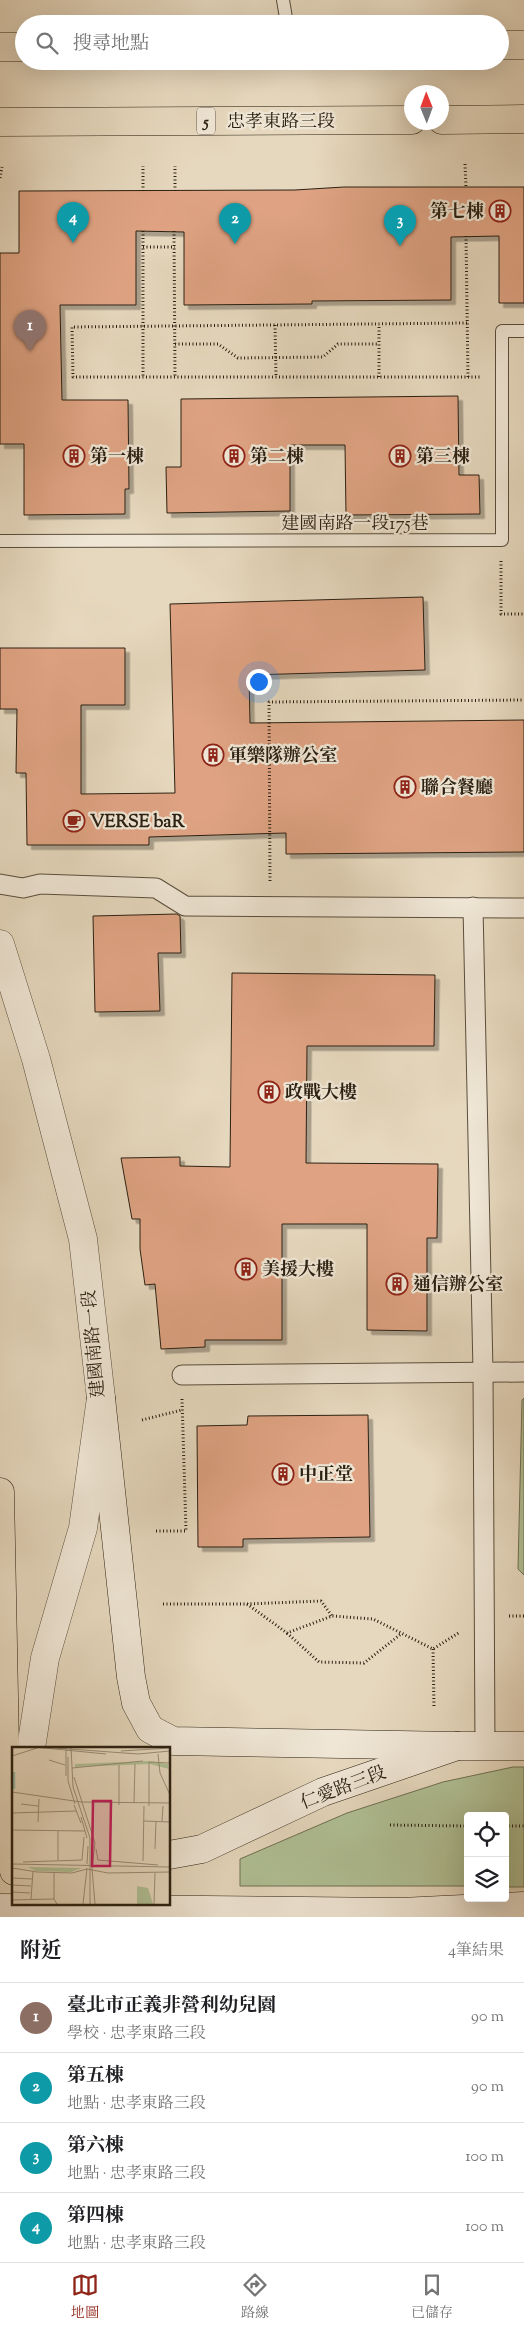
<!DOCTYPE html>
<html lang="zh-TW">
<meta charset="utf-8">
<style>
body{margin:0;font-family:"Sorts Mill Goudy","Noto Serif TC",serif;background:#f6f6f6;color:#202124}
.controls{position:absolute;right:15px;bottom:15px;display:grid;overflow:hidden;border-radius:5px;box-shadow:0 5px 20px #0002}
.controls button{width:45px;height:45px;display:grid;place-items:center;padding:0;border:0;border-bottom:1px solid #e0e0e0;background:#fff;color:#202124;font:25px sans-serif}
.compass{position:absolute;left:404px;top:85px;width:45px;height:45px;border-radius:50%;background:#fff;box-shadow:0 5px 20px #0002;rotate:359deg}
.you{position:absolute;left:258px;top:681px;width:18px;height:18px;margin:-12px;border:4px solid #fff;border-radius:50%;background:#1a73e8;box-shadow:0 0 0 8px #1a73e833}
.badge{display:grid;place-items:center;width:32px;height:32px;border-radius:50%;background:#8f2418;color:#fff;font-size:16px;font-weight:700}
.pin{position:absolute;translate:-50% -41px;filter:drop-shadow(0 1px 2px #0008)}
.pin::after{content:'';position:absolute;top:26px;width:18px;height:15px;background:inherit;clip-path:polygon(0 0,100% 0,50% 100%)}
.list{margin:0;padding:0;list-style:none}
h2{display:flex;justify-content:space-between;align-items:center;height:65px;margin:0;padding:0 20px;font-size:21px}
h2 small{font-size:16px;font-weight:400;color:#757577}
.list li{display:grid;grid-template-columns:32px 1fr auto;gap:15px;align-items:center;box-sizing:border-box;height:70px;padding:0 20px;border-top:1px solid #e0e0e0}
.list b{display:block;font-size:19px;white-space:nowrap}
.list p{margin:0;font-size:16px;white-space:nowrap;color:#757577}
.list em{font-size:16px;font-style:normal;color:#757577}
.icon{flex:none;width:28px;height:28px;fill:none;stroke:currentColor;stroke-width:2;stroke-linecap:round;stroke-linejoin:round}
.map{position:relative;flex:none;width:524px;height:1917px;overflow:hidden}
.search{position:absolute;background:#fff;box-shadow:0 5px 20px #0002;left:15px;right:15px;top:15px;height:55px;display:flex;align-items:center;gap:12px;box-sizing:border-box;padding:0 18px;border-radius:28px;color:#757577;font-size:19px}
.sheet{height:345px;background:#fff}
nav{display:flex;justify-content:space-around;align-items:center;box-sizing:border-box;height:70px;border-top:1px solid #e0e0e0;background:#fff;font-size:14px;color:#757577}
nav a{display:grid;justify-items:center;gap:2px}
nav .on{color:#8f2418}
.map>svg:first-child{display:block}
</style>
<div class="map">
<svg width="524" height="1917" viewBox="0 0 524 1917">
<defs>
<filter id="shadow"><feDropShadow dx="4.5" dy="4.5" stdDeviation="0" flood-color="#0004"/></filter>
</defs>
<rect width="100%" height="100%" fill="#e6d8be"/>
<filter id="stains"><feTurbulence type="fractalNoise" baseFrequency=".004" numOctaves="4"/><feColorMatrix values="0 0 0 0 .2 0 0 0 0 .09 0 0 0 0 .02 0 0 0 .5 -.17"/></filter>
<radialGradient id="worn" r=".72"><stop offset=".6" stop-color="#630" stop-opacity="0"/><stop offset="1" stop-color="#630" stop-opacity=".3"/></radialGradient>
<g fill="#b0c095" stroke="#6e7054">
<polygon points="524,1398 524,1575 518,1569 522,1400"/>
<polygon points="513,1767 524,1767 524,1887 505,1887 505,1816 468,1816 468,1886 240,1886 240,1859 347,1813 443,1782"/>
</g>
<g fill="#dfa383" stroke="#2b2012" filter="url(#shadow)">
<polygon points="344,187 524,187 524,303 499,303 499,236 451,237 451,300 312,301 312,304 184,305 184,232 136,231 136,305 60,305 62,400 128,400 129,489 125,489 125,514 24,515 24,444 0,444 0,253 19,253 19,191 295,190"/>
<polygon points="458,396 459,475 479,475 480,514 346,515 345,445 290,445 290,511 167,513 166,467 181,467 181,399"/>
<polygon points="423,597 425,670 249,675 250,723 524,720 524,852 286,854 286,833 149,837 149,845 27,845 26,773 16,773 17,709 0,709 0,648 125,648 125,705 81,705 81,794 175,793 170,604"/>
<polygon points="177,914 180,916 181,953 158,953 160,1011 95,1012 93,916"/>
<polygon points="232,973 435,975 434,1046 307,1046 306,1163 438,1164 437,1238 427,1238 427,1331 367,1330 367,1224 282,1224 282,1340 205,1340 205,1347 161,1349 155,1284 145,1285 140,1249 140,1219 132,1219 121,1158 180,1157 180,1166 230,1167"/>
<polygon points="368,1415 370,1537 243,1539 243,1547 198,1547 197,1426 247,1425 248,1416"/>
</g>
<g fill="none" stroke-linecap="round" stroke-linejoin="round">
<g stroke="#5a4e3d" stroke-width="14">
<g id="service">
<polyline points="283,0 287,24"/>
<polyline points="0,541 502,540 502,331 524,331"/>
</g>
</g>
<g stroke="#5a4e3d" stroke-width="21">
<g id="pedestrian">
<polyline points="0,884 23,888 40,884 156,888 185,906 524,908"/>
<polyline points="473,907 483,1371 485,1746"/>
<polyline points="182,1375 524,1372"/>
</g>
</g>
<g stroke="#5a4e3d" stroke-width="29">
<polyline id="tertiary" points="0,944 36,1059 83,1239 101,1398 83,1528 45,1658 31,1748"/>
</g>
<g stroke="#2b2012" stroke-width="29">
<g id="secondary">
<polyline points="101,1398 131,1677 136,1703 150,1729 173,1741 457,1746"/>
<polyline points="169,1855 202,1849 323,1792 457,1746 524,1746"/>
<polyline points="0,1908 401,1912 524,1906"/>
</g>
</g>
<g stroke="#2b2012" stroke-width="29">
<g id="primary">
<polyline points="500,45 524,45"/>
<polyline points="0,47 24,47"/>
<polyline points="442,120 524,119"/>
<polyline points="0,122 412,120"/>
</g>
</g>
<g stroke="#2b2012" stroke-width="29">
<polyline id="trunk" points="0,1492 6,1799 4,1824 14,1871"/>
</g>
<g stroke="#2b2012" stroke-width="3" stroke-dasharray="1 2.5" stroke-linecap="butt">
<polyline points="465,164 466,187"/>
<polyline points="0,178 2,167"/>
<polyline points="143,191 143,166"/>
<polyline points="175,191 175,166"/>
<polyline points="143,231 143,377"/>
<polyline points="174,231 175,377"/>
<polyline points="466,236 468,377"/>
<polyline points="143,247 175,247"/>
<polyline points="467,323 72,327 73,377 480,377"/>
<polyline points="275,325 276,377"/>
<polyline points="175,344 218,344 238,358 323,357 338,344 379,344"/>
<polyline points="379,377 379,325"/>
<polyline points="501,561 501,614 524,614"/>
<polyline points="270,881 269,702 524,700"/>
<polyline points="142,1420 182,1410"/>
<polyline points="156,1531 186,1531 182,1399"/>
<polyline points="163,1604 247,1604 287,1633 332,1616 373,1619 433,1649 460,1632"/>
<polyline points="247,1604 321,1601 332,1616"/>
<polyline points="509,1616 524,1616"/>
<polyline points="287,1633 319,1662 364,1663 401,1634"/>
<polyline points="433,1649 434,1708"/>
<polyline points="390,1825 468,1826"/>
<polyline points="505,1826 524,1826"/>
</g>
<use href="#service" stroke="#efe6d5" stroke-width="12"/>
<use href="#pedestrian" stroke="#efe6d5" stroke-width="19"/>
<use href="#tertiary" stroke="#efe6d5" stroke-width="28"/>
<use href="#secondary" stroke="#efe6d5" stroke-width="28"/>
<use href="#primary" stroke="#e6d8be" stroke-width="28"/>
<use href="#trunk" stroke="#e6d8be" stroke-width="28"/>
</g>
<defs>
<g id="building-ring" transform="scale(1.125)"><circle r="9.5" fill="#efe6d5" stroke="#8f2418" stroke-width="1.5"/><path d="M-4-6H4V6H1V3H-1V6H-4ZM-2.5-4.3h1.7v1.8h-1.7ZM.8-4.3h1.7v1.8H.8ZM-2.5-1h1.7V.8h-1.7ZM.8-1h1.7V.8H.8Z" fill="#8f2418"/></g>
<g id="cafe-ring" transform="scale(1.125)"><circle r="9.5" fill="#efe6d5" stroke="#8f2418" stroke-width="1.5"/><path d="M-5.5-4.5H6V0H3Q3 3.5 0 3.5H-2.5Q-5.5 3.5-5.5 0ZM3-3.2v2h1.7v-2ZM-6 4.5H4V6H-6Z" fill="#8f2418"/></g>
</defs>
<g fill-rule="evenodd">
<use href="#building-ring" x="500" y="211"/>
<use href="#building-ring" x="74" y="456"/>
<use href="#building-ring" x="234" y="456"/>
<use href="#building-ring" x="400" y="456"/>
<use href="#building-ring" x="213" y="755"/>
<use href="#building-ring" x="405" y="787"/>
<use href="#cafe-ring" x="74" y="821"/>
<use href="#building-ring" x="269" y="1092"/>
<use href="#building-ring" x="246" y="1269"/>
<use href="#building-ring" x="397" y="1284"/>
<use href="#building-ring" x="283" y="1474"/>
</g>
<g text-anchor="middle" stroke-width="4.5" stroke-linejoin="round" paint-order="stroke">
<rect fill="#efe6d5" stroke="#665b4c" stroke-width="1" x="197" y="107.5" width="18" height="27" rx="4"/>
<g font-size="16" font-weight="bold" fill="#2b2012">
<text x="206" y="127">5</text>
</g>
<g font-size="18" fill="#2b2012" stroke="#efe6d5">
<text x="281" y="127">忠孝東路三段</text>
<text x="355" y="529">建國南路一段175巷</text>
<text transform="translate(93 1344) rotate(-95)" y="6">建國南路一段</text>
<text transform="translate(343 1787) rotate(-21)" y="6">仁愛路三段</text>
</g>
<g font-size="18" font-weight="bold" fill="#2b2012" stroke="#efe6d5" text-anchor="start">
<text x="484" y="217" text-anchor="end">第七棟</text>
<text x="90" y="462">第一棟</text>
<text x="250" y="462">第二棟</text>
<text x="416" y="462">第三棟</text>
<text x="229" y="761">軍樂隊辦公室</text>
<text x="421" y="793">聯合餐廳</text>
<text x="90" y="827">VERSE baR</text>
<text x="285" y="1098">政戰大樓</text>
<text x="262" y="1275">美援大樓</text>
<text x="413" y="1290">通信辦公室</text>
<text x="299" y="1480">中正堂</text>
</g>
</g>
<g transform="translate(12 1747)">
<rect width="158" height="158" fill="#e6d8be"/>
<path d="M137,14L156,17L157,22L138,17L63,20V17ZM16,120L70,121L59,125L24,124ZM125,139L136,141L141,157H125Z" fill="#b0c095"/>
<path fill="none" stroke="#97bbab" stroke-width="2.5" d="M2,42V25"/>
<path fill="none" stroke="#9b8e79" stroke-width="1" d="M22,0L94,7M30,0L126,7L158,4M59,0L61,40L78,91V157M54,2V29M109,4L158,1M146,7L148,26L158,48M0,9L25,1M56,10V34L63,57M37,13L53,18M60,21L131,14M62,30L83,96L80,122L83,157M0,45L69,55L158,56M122,56L123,17M9,57L26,59M62,58L69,76M107,58V18M137,59V15L158,16M0,66L64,64M69,70L75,91M132,74L158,75M150,74L151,59M26,75L27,52M0,83L73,84M84,102L86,113L146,118M143,102L144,74M46,113V84M131,114L132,59M11,115L70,113L72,90M0,117L158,120M75,117L76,99M0,121L25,125L60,126L75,122L96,126L158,125M42,125V152L45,157M0,131L20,132M0,138L19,139M0,145L18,146M19,152L21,124M0,153L42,152M71,157L75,121M142,157L143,126"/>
<path fill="#c2185b" fill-opacity="0.15" stroke="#c2185b" stroke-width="2.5" d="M81,54H99L98,119H80Z"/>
<rect width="158" height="158" fill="none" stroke="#2b2012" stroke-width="2.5"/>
</g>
<rect width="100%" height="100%" filter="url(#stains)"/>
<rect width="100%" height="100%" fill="url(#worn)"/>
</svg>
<div class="controls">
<button><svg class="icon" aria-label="locate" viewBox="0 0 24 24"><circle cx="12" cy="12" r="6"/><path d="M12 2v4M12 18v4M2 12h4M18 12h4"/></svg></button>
<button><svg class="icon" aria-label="layers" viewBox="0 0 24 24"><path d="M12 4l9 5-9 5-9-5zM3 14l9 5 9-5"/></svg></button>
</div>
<svg class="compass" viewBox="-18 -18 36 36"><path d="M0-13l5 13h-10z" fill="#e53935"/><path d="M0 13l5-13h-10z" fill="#757577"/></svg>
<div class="you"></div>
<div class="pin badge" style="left:30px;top:351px;background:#8d6e63">1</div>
<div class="pin badge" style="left:235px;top:244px;background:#0f9aa8">2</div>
<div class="pin badge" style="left:400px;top:246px;background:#0f9aa8">3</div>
<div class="pin badge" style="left:73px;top:243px;background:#0f9aa8">4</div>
<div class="search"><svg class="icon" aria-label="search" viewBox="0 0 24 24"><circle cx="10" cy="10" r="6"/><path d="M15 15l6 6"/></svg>搜尋地點</div>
</div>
<section class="sheet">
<h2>附近<small>4筆結果</small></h2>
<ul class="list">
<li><span class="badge" style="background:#8d6e63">1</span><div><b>臺北市正義非營利幼兒園</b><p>學校 · 忠孝東路三段</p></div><em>90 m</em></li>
<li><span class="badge" style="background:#0f9aa8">2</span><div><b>第五棟</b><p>地點 · 忠孝東路三段</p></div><em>90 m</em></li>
<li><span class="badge" style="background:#0f9aa8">3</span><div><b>第六棟</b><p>地點 · 忠孝東路三段</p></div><em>100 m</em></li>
<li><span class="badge" style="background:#0f9aa8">4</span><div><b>第四棟</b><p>地點 · 忠孝東路三段</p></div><em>100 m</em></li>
</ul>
</section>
<nav>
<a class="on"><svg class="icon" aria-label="map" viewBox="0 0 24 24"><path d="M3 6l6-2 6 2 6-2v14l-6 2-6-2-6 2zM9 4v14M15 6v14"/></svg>地圖</a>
<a><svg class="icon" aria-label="directions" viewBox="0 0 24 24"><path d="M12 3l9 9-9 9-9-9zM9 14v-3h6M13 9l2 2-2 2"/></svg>路線</a>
<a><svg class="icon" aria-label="saved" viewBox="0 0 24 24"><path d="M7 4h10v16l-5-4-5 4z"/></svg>已儲存</a>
</nav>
